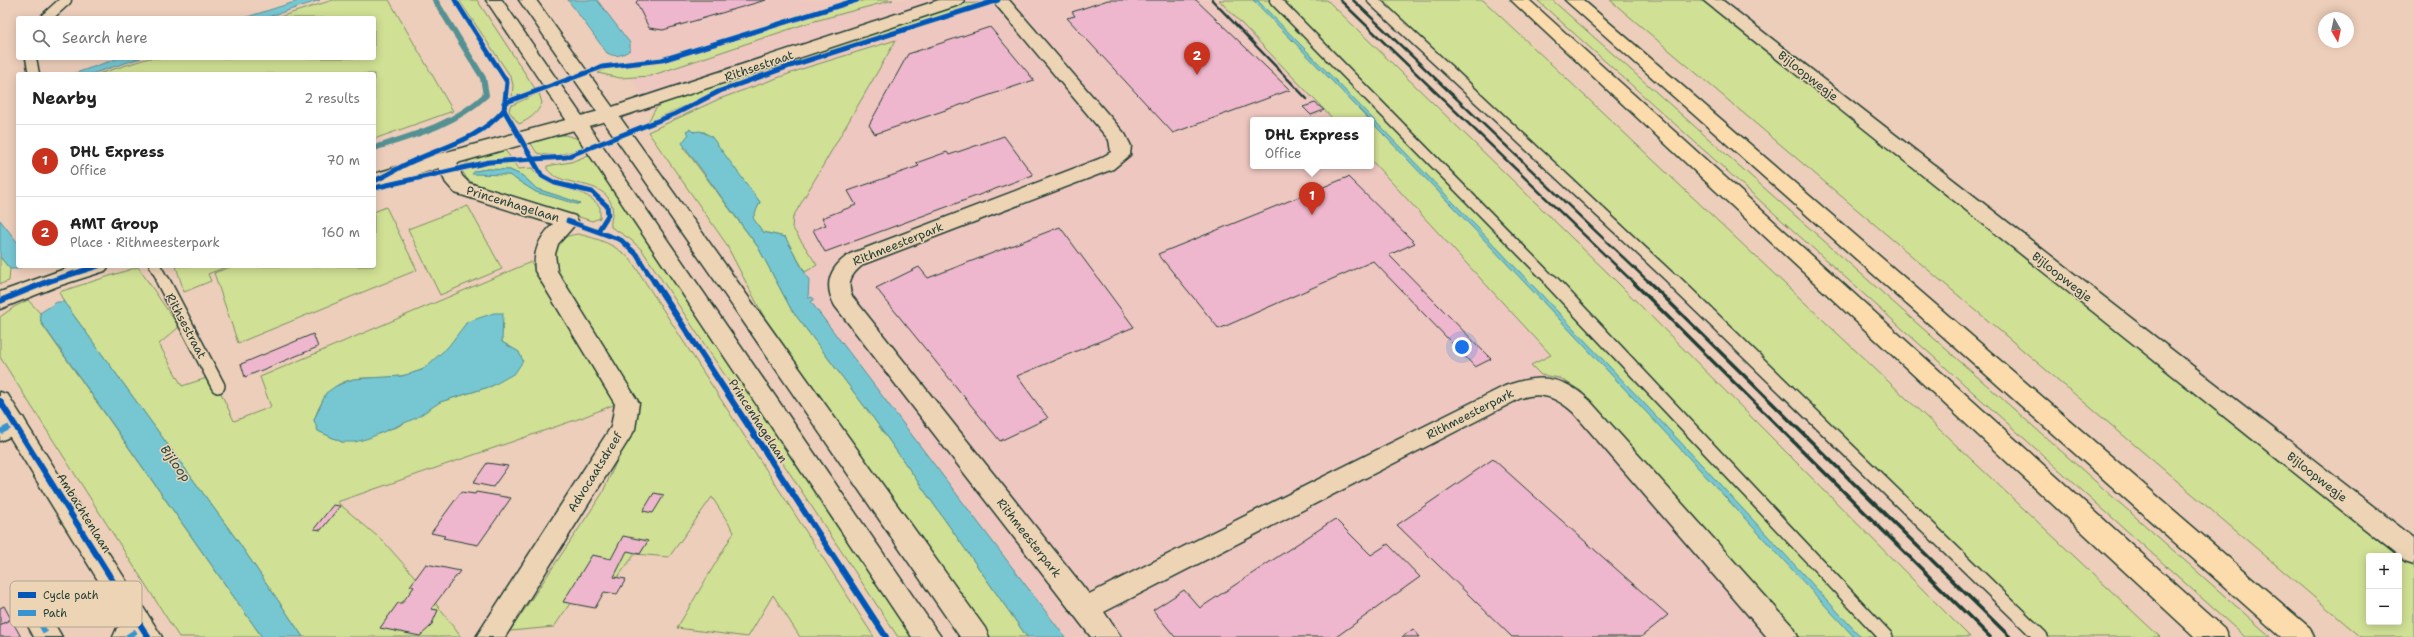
<!DOCTYPE html>
<meta charset="utf-8">
<style>
body{margin:0;font-family:"Shantell Sans",sans-serif;background:#f2f2f2;color:#222}
.controls{position:absolute;right:12px;bottom:12px;display:grid;overflow:hidden;border-radius:4px;box-shadow:0 2px 10px #0003}
.controls button{width:36px;height:36px;display:grid;place-items:center;padding:0;border:0;border-bottom:1px solid #e0e0e0;background:#fff;color:#222;font:20px sans-serif}
.compass{position:absolute;left:2318px;top:12px;width:36px;height:36px;border-radius:50%;background:#fff;box-shadow:0 2px 10px #0003;rotate:171deg}
.you{position:absolute;left:1462px;top:347px;width:14px;height:14px;margin:-10px;border:3px solid #fff;border-radius:50%;background:#1a73e8;box-shadow:0 0 0 6px #1a73e833}
.badge{display:grid;place-items:center;width:26px;height:26px;border-radius:50%;background:#c8321e;color:#fff;font-size:13px;font-weight:700}
.pin{position:absolute;translate:-50% -33px;filter:drop-shadow(0 1px 2px #0008)}
.pin::after{content:'';position:absolute;top:21px;width:14px;height:12px;background:inherit;clip-path:polygon(0 0,100% 0,50% 100%)}
.popup{position:absolute;left:1250px;top:117px;width:124px;height:52px;box-sizing:border-box;display:grid;place-content:center;border-radius:4px;background:#fff;filter:drop-shadow(0 1px 3px #0005);font-size:13px;white-space:nowrap;color:#767676}
.popup b{font-size:15px;color:#222}
.popup::after{content:'';position:absolute;left:50%;top:100%;margin-left:-8px;border:8px solid transparent;border-top-color:#fff}
.list{margin:0;padding:0;list-style:none}
h2{display:flex;justify-content:space-between;align-items:center;height:52px;margin:0;padding:0 16px;font-size:17px}
h2 small{font-size:13px;font-weight:400;color:#767676}
.list li{display:grid;grid-template-columns:26px 1fr auto;gap:12px;align-items:center;box-sizing:border-box;height:72px;padding:0 16px;border-top:1px solid #e0e0e0}
.list b{display:block;font-size:15px;white-space:nowrap}
.list p{margin:0;font-size:13px;white-space:nowrap;color:#767676}
.list em{font-size:13px;font-style:normal;color:#767676}
.icon{flex:none;width:22px;height:22px;fill:none;stroke:currentColor;stroke-width:2;stroke-linecap:round;stroke-linejoin:round}
.map{position:relative;flex:none;width:2414px;height:637px;overflow:hidden}
.search{position:absolute;background:#fff;box-shadow:0 2px 10px #0003;left:16px;top:16px;width:360px;height:44px;display:flex;align-items:center;gap:10px;box-sizing:border-box;padding:0 14px;border-radius:4px;color:#767676;font-size:15px}
.panel{position:absolute;background:#fff;box-shadow:0 2px 10px #0003;left:16px;top:72px;width:360px;height:196px;border-radius:4px}
.map>svg:first-child{display:block}
</style>
<div class="map">
<svg width="2414" height="637" viewBox="0 0 2414 637">
<rect width="100%" height="100%" fill="#edceba"/>
<filter id="ink" filterUnits="userSpaceOnUse"><feTurbulence type="fractalNoise" baseFrequency=".025" numOctaves="2"/><feDisplacementMap in="SourceGraphic" scale="8" xChannelSelector="R" yChannelSelector="G"/><feConvolveMatrix kernelMatrix="1 2 1 2 8 2 1 2 1" color-interpolation-filters="sRGB"/></filter>
<g filter="url(#ink)">
<path fill="#eec7c0" fill-rule="evenodd" d="M597,0H1269L1876,637H1007L749,260L627,72L630,43ZM1253,120H1371V166H1253Z"/>
<g fill="#d0e094" stroke="#788e64" fill-rule="evenodd">
<polygon points="333,0 389,0 453,111 374,139 374,74 98,74 149,58 374,58 374,18 276,18"/>
<polygon points="459,0 477,0 536,90 518,97 512,96 513,85 511,77"/>
<polygon points="865,0 893,0 811,22 650,76 620,78 598,73 605,69 662,62"/>
<polygon points="1219,0 1271,0 1405,134 1880,637 1800,637 1581,391 1560,378 1541,375 1531,365 1551,355 1371,160 1371,120 1334,120"/>
<polygon points="1279,0 1327,0 1610,275 1970,637 1892,637"/>
<polygon points="1377,0 1483,0 2160,637 2047,637"/>
<polygon points="1537,0 1552,0 2271,637 2245,637"/>
<path d="M1610,0H1704L2414,563V637H2361ZM2369,556H2399V622H2369Z"/>
<polygon points="979,3 980,4 735,84 648,122 656,108 667,101 956,4"/>
<polygon points="896,40 793,217 792,227 817,265 805,272 785,237 763,232 752,218 760,202 705,132 686,131 689,134 684,148 758,247 791,309 874,419 1027,637 989,637 763,315 725,242 648,132 719,99 805,68"/>
<path d="M539,93L542,103C537,114 530,119 519,124L509,111L510,106Z"/>
<path d="M565,135L576,138L584,147C568,153 555,158 537,153L530,142L548,136Z"/>
<polygon points="504,149 511,158 464,165 472,159"/>
<path d="M591,154L915,637H898L642,250L630,239L611,227C610,220 614,213 612,206C604,177 561,189 547,169V166L571,162Z"/>
<path d="M513,161L518,169L532,168C550,195 580,182 600,207V218L592,221L475,184L467,179L461,169ZM488,169L510,170L523,176L537,189L580,203L577,204L536,192L509,175L483,174L475,171Z"/>
<polygon points="468,206 502,269 440,295 408,229"/>
<polygon points="386,207 417,270 238,343 214,273 233,266 374,266 374,212"/>
<path d="M578,234C599,239 615,244 631,260L874,637H800L773,595L748,637L677,628L734,532L712,497L669,557L635,554L608,590L583,584L554,627L510,631L602,494L635,420L550,263C557,244 556,237 578,234Z"/>
<polygon points="0,257 10,269 9,281 0,284"/>
<path d="M531,262L618,403L581,418L337,502L384,542L421,584L461,637H303L237,540L64,302L59,292L138,267L179,327L159,344L182,386L213,376L234,421L271,407L260,377ZM467,322L504,324L501,332L502,342L519,352L492,386L440,402L397,427L342,442L318,431L314,420C336,356 375,390 421,370C437,363 458,338 467,322Z"/>
<polygon points="176,266 228,266 208,274 211,281 184,292"/>
<polygon points="28,300 40,313 41,323 262,637 179,637 0,357 0,317 14,307"/>
</g>
<g fill="#77c7d3" stroke="#549093">
<polygon points="301,0 320,0 265,18 244,18"/>
<path d="M568,0H597L630,43V50C623,55 616,58 607,53Z"/>
<path d="M1253,0H1257C1462,209 1663,421 1861,637H1854C1657,422 1457,208 1253,0Z"/>
<polygon points="119,58 141,58 91,74 73,74"/>
<polygon points="690,129 693,132 700,131 711,136 760,202 753,218 763,232 785,237 809,280 808,298 812,297 814,300 811,302 1065,637 1027,637 874,419 791,309 758,247 682,143 689,134 686,131"/>
<polygon points="488,169 510,170 523,176 537,189 580,203 577,204 536,192 509,175 472,174 475,171"/>
<polygon points="0,220 18,243 18,266 24,266 17,269 10,269 0,257"/>
<polygon points="57,302 64,302 237,540 303,637 262,637 41,322 40,313"/>
<polygon points="494,313 503,313 502,342 519,352 523,361 515,373 492,386 440,402 416,418 369,438 355,442 342,442 318,431 314,420 326,393 336,386 353,379 402,376 422,370 448,347 467,322"/>
</g>
<g fill="none" stroke-linecap="round" stroke-linejoin="round">
<path stroke="#549093" stroke-width="6" d="M374,148C414,135 454,125 486,95L483,78L435,0"/>
</g>
<g fill="#efb7cd" stroke="#1f3d34">
<polygon points="638,0 766,0 663,30 649,28 636,2"/>
<polygon points="1108,0 1196,0 1290,90 1173,133 1067,18 1075,16 1072,12"/>
<polygon points="990,27 1034,80 875,134 869,125 908,54"/>
<polygon points="1315,103 1324,110 1311,115 1303,107"/>
<polygon points="1004,136 1033,175 825,252 813,230 826,225 822,218 856,205 848,191 919,166 916,163 947,152 949,155"/>
<polygon points="1348,177 1415,243 1389,255 1491,359 1475,367 1373,261 1219,329 1158,254"/>
<polygon points="1060,227 1134,327 1017,376 1048,418 1000,441 876,288 919,267 928,278"/>
<polygon points="313,334 318,347 245,377 241,364"/>
<polygon points="1493,459 1533,495 1668,615 1641,637 1512,637 1397,525"/>
<polygon points="487,463 508,466 493,487 473,483"/>
<polygon points="461,492 475,494 476,492 511,498 478,545 443,538 445,536 431,533"/>
<polygon points="654,493 664,495 653,513 643,511"/>
<polygon points="333,505 340,506 321,530 314,529"/>
<polygon points="1335,519 1371,555 1388,544 1420,577 1336,637 1175,637 1153,610 1184,590 1200,608"/>
<polygon points="623,536 648,541 640,554 627,551 614,577 626,579 617,594 604,592 595,608 563,602 592,555 611,559"/>
<polygon points="426,564 460,571 431,609 438,610 431,626 420,636 380,628 398,603 402,603 414,587 410,586"/>
<polygon points="4,606 11,619 0,625 0,608"/>
<polygon points="11,619 21,637 0,637 0,625"/>
<polygon points="1413,629 1420,637 1402,637"/>
</g>
<g fill="none" stroke-linecap="round" stroke-linejoin="round">
<g stroke="#1f3d34" stroke-width="13">
<g id="service-far1">
<polyline points="1275,0 1552,282"/>
<polyline points="1373,0 1675,282"/>
<polyline points="46,18 66,0"/>
<polyline points="31,58 34,74"/>
<polyline points="155,266 164,282"/>
</g>
</g>
<g stroke="#1f3d34" stroke-width="16">
<g id="service">
<polyline points="163,281 218,386"/>
<polyline points="1551,281 1886,637"/>
<polyline points="1674,281 2041,637"/>
</g>
</g>
<g stroke="#1f3d34" stroke-width="3">
<g id="minor">
<path d="M939,0H964L962,4L617,118L457,163L462,176L469,183L575,216L578,221L558,244L555,254L557,271L639,403L635,429L631,436L505,637H476L611,427L615,404L535,271C533,251 539,238 553,224L455,193L446,183L439,168L374,188V174L439,154L603,110Z"/>
<path d="M992,0H1009L1125,134L1131,146L1130,155L1113,169L864,264C852,273 846,282 852,296L1089,594L1505,386C1538,374 1562,375 1589,400L1794,628L1798,637H1767L1573,412C1557,398 1542,391 1521,398L1104,612L1121,637H1091L835,306C823,284 830,267 850,254L1099,159L1111,152L1109,140Z"/>
<polygon points="1703,0 1722,0 2414,538 2414,564 2405,561"/>
<polygon points="73,266 109,266 105,271 58,286 0,309 0,292"/>
<polygon points="15,415 23,417 27,424 23,431 0,441 0,421"/>
<polygon points="32,597 41,601 62,637 34,637 19,609 23,601"/>
<polygon points="141,616 150,620 154,628 150,636 113,637 117,628"/>
</g>
</g>
<g stroke="#1f3d34" stroke-width="3">
<polygon id="tertiary" points="0,392 8,395 162,637 133,637 0,421"/>
</g>
<g stroke="#1f3d34" stroke-width="3">
<g id="secondary">
<polygon points="486,0 502,0 941,637 912,637"/>
<polygon points="519,0 536,0 985,628 989,637 960,637 716,282"/>
</g>
</g>
<g stroke="#1f3d34" stroke-width="3">
<g id="motorway">
<polygon points="1511,0 1529,0 2224,628 2228,637 2195,637"/>
<polygon points="1565,0 1583,0 2310,628 2314,637 2281,637"/>
</g>
</g>
<use href="#service-far1" stroke="#edd4b5" stroke-width="10"/>
<use href="#service" stroke="#edd4b5" stroke-width="13"/>
<use href="#minor" fill="#edd4b5" fill-rule="evenodd"/>
<use href="#tertiary" fill="#edd4b5" fill-rule="evenodd"/>
<use href="#secondary" fill="#edd4b5" fill-rule="evenodd"/>
<use href="#motorway" fill="#fcdcac" fill-rule="evenodd"/>
<g stroke="#1f3d34" stroke-width="2.5">
<polyline points="1212,0 1307,99"/>
<polyline points="1340,0 1633,282"/>
<polyline points="1353,0 1649,282"/>
</g>
<g stroke="#1f3d34" stroke-width="3.5">
<polyline points="1632,281 1990,637"/>
<polyline points="1648,281 2010,637"/>
</g>
<g stroke="#3993ce" stroke-width="5.5" stroke-dasharray="11 5.5" stroke-linecap="butt">
<polyline points="0,432 15,424"/>
<polyline points="32,609 48,637"/>
<polyline points="127,637 141,628"/>
</g>
<g stroke="#edd4b5" stroke-width="7">
<g id="cycleway-far1">
<polyline points="455,0 507,82 504,110 542,176 555,183 592,192 607,206 608,215 598,231"/>
<polyline points="504,103 602,67 662,60 857,0"/>
<path d="M374,181C388,175 399,167 413,161C446,146 479,139 504,110"/>
<polyline points="374,188 489,162 566,157 675,114 720,91 790,66 998,0"/>
<polyline points="568,221 621,240 636,254 654,282"/>
<polyline points="47,282 98,266"/>
</g>
</g>
<g stroke="#edd4b5" stroke-width="9">
<g id="cycleway">
<polyline points="654,281 886,637"/>
<polyline points="0,301 49,281"/>
<polyline points="0,401 148,637"/>
</g>
</g>
<use href="#cycleway-far1" stroke="#0057b8" stroke-width="5"/>
<use href="#cycleway" stroke="#0057b8" stroke-width="6"/>
</g>
</g>
<g text-anchor="middle" stroke-width="3" stroke-linejoin="round" paint-order="stroke">
<g font-size="12" fill="#1f3d34" stroke="#edd4b5">
<text transform="translate(759 66) rotate(-19)" y="4">Rithsestraat</text>
<text transform="translate(1808 76) rotate(38)" y="4">Bijloopwegje</text>
<text transform="translate(513 204) rotate(17)" y="4">Princenhagelaan</text>
<text transform="translate(898 244) rotate(-22)" y="4">Rithmeesterpark</text>
<text transform="translate(2062 277) rotate(38)" y="4">Bijloopwegje</text>
<text transform="translate(186 326) rotate(62)" y="4">Rithsestraat</text>
<text transform="translate(1470 414) rotate(-27)" y="4">Rithmeesterpark</text>
<text transform="translate(758 421) rotate(57)" y="4">Princenhagelaan</text>
<text transform="translate(595 472) rotate(-58)" y="4">Advocaatsdreef</text>
<text transform="translate(2317 477) rotate(38)" y="4">Bijloopwegje</text>
<text transform="translate(84 513) rotate(58)" y="4">Ambachtenlaan</text>
<text transform="translate(1029 538) rotate(52)" y="4">Rithmeesterpark</text>
</g>
<g font-size="13" font-style="italic" fill="#284b44" stroke="#edd4b5">
<text transform="translate(176 463) rotate(54)" y="5">Bijloop</text>
</g>
</g>
<rect x="10" y="581" width="132" height="46" rx="6" fill="#edd4b5" stroke="#afa78e" stroke-width="1"/>
<rect x="18" y="592" width="18" height="6" fill="#0057b8"/>
<rect x="18" y="610" width="18" height="6" fill="#3993ce"/>
<g font-size="11" fill="#1f3d34">
<text x="43" y="599">Cycle path</text>
<text x="43" y="617">Path</text>
</g>
</svg>
<div class="controls">
<button>+</button>
<button>−</button>
</div>
<svg class="compass" viewBox="-18 -18 36 36"><path d="M0-13l5 13h-10z" fill="#e53935"/><path d="M0 13l5-13h-10z" fill="#767676"/></svg>
<div class="you"></div>
<div class="pin badge" style="left:1312px;top:215px">1</div>
<div class="popup"><b>DHL Express</b>Office</div>
<div class="pin badge" style="left:1197px;top:75px">2</div>
<div class="search"><svg class="icon" aria-label="search" viewBox="0 0 24 24"><circle cx="10" cy="10" r="6"/><path d="M15 15l6 6"/></svg>Search here</div>
<section class="panel">
<h2>Nearby<small>2 results</small></h2>
<ul class="list">
<li><span class="badge">1</span><div><b>DHL Express</b><p>Office</p></div><em>70 m</em></li>
<li><span class="badge">2</span><div><b>AMT Group</b><p>Place · Rithmeesterpark</p></div><em>160 m</em></li>
</ul>
</section>
</div>
